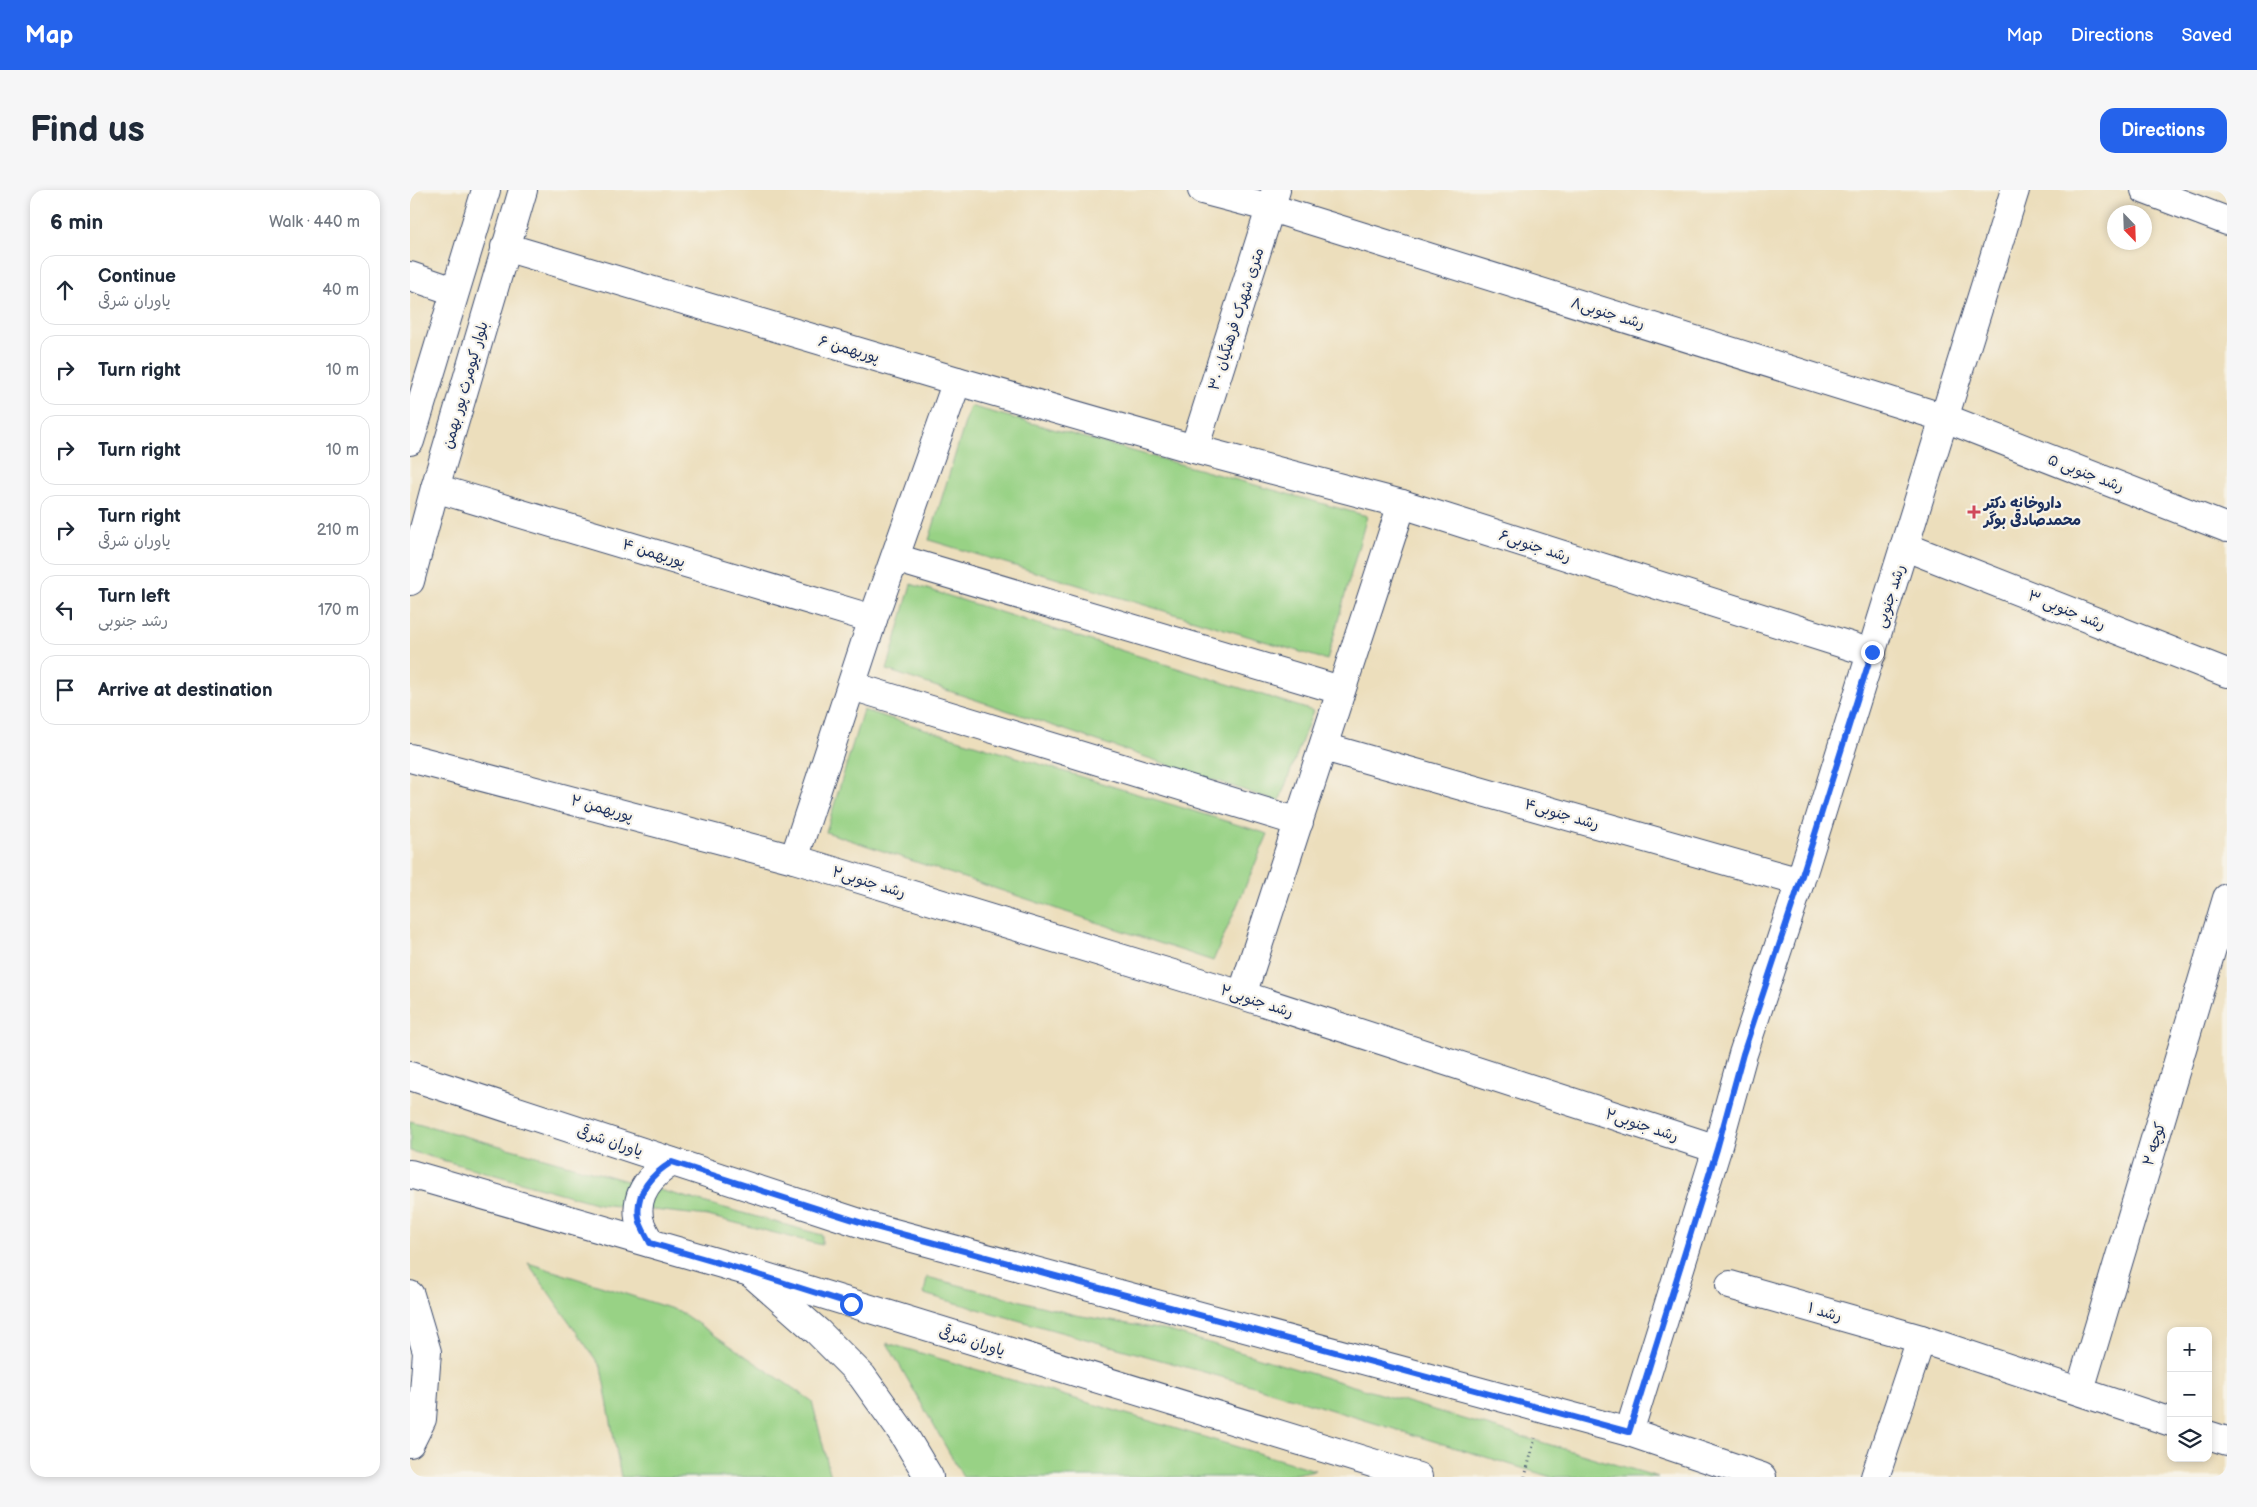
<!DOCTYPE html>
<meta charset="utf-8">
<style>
body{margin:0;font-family:"Balsamiq Sans","Playpen Sans Arabic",sans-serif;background:#f6f6f7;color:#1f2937}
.controls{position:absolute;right:15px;bottom:15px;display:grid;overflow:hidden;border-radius:10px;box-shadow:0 2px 8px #0003}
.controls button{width:45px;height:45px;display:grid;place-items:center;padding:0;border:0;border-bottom:1px solid #e0e1e3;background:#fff;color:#1f2937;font:25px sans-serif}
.compass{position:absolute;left:1697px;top:15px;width:45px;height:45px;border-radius:50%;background:#fff;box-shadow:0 2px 8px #0003;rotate:157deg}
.stop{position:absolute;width:15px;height:15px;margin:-11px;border:4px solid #2563eb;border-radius:50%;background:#fff}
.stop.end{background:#2563eb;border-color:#fff;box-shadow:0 1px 5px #0008}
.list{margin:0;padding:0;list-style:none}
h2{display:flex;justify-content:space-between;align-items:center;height:65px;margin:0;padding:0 20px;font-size:21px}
h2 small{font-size:16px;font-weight:400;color:#747a83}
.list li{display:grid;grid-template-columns:32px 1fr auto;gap:15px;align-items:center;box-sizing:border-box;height:70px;margin:0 10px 10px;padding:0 10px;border:1px solid #e0e1e3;border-radius:15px}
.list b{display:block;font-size:19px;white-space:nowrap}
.list p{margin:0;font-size:16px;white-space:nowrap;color:#747a83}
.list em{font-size:16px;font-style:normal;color:#747a83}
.icon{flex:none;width:28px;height:28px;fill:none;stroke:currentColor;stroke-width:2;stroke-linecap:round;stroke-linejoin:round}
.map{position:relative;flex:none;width:1817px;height:1287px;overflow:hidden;border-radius:15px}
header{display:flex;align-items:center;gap:30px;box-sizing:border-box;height:70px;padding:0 25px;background:#2563eb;color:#fff}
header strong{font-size:24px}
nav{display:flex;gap:28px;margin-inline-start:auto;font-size:18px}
.intro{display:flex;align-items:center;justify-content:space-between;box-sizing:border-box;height:120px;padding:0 30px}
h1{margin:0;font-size:35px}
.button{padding:12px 22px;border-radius:15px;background:#2563eb;color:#fff;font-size:18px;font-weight:700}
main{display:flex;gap:30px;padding:0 30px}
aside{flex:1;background:#fff;border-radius:15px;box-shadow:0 2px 8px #0003}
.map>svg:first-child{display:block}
</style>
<header>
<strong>Map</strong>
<nav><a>Map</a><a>Directions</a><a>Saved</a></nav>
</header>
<div class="intro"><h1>Find us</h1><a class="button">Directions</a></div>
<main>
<aside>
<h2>6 min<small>Walk · 440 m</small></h2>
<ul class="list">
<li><svg class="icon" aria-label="ahead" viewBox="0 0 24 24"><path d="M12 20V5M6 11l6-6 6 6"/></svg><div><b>Continue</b><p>یاوران شرقی</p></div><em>40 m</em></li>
<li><svg class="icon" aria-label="right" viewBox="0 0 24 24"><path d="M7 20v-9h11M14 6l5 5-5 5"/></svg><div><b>Turn right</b></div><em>10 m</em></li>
<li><svg class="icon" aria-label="right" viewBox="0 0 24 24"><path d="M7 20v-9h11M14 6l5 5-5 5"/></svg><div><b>Turn right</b></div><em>10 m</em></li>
<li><svg class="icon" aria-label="right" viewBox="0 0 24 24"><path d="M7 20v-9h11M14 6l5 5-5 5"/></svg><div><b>Turn right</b><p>یاوران شرقی</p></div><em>210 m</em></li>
<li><svg class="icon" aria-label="left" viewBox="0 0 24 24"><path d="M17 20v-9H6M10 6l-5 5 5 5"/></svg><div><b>Turn left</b><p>رشد جنوبی</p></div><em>170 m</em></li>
<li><svg class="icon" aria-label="arrive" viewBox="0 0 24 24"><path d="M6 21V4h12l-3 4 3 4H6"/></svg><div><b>Arrive at destination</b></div></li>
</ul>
</aside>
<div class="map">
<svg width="1817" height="1287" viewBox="0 0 1817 1287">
<rect width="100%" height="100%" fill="#f7f3e8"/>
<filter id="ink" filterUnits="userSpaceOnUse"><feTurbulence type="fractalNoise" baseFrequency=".02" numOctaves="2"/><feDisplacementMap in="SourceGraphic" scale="10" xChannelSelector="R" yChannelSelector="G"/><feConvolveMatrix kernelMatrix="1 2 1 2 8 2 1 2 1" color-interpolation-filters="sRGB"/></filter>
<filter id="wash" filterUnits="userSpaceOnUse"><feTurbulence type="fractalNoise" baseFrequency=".0096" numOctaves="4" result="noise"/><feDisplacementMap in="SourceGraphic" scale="20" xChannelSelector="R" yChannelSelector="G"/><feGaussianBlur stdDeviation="1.12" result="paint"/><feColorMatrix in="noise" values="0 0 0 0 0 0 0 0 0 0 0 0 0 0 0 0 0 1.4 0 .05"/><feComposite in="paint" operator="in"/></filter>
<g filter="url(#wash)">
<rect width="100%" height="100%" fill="#ecdebc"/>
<g fill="#98d285" stroke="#5a8072">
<polygon points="560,216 957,326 917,470 519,350"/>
<polygon points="501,394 903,521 869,612 477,480"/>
<polygon points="453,520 858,644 803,771 416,642"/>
<polygon points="0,931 412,1045 412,1055 298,1026 189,1014 0,961"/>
<polygon points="118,1073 269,1121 402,1211 421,1287 211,1287 191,1177"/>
<polygon points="517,1087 666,1125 759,1141 1248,1287 1141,1287 837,1194 514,1104"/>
<polygon points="477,1153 905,1280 870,1287 553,1287"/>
</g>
</g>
<g filter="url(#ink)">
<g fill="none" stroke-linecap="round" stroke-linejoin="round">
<g stroke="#3a496c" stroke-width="30">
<g id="minor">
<polyline points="792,0 861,18 1535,228 1817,338"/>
<polyline points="1735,0 1817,31"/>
<polyline points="95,57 547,191 784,259 992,314 1462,463"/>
<polyline points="0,86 44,101"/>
<polyline points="784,259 866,0"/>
<polyline points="25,298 463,429"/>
<polyline points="1496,357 1817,483"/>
<polyline points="485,368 930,500"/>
<polyline points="442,496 889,632"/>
<polyline points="914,557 1390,692"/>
<polyline points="0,568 384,669 832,805 1307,959"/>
<polyline points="384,669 463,429 547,191"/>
<polyline points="832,805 992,314"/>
<polyline points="1320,1095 1511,1149"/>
<polyline points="1670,1200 1817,708"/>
<polyline points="1798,1245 1817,1251"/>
<polyline points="1465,1287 1511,1149 1761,1232"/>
</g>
</g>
<g stroke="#3a496c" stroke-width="30">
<polyline id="tertiary" points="1219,1242 1307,959 1333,864 1390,692 1605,0"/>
</g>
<g stroke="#3a496c" stroke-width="30">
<g id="secondary">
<polyline points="0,251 76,0"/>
<polyline points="0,391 25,298 113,0"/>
<polyline points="0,886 462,1037 1219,1242 1352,1287"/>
<polyline points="0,984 340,1082 1008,1287"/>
<path d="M240,1053C237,1046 230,1036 229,1028C225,1002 242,984 262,972"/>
</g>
</g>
<g stroke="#3a496c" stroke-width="30">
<polyline id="primary" points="340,1082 408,1142 452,1186 492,1242 519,1287"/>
</g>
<g stroke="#3a496c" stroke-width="30">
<polyline id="trunk" points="0,1105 17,1162 12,1229 0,1253"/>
</g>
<polyline stroke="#3a496c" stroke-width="3" stroke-dasharray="1 4" stroke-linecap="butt" points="1115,1287 1125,1248"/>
<use href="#minor" stroke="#fff" stroke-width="28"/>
<use href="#tertiary" stroke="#fff" stroke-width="28"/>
<use href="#secondary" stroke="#fff" stroke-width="28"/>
<use href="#primary" stroke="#fff" stroke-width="28"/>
<use href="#trunk" stroke="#fff" stroke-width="28"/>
</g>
</g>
<g fill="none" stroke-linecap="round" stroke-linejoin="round" filter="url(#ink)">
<path stroke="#2563eb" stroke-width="6" d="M441,1114L340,1082L240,1053C237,1046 230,1036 229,1028C225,1002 242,984 262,972L462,1036L1219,1242L1307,959L1333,864L1390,692L1462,462"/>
</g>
<path fill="#d1495b" stroke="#f7f3e8" stroke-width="2" d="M1561.5 314.5h5v5h5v5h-5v5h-5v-5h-5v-5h5z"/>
<g text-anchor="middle" stroke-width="4.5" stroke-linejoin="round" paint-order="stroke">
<g font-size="15" fill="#1b2f5e" stroke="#f7f3e8">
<text transform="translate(1198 123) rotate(17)" y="5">رشد جنوبی۸</text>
<text transform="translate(826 129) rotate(-72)" y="5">۳۰ متری شهرک فرهنگیان</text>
<text transform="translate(439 159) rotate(16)" y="5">پوربهمن ۶</text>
<text transform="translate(55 195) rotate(-74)" y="5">بلوار کیومرث پور بهمن</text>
<text transform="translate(1676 283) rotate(21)" y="5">رشد جنوبی ۵</text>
<text transform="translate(1125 356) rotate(18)" y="5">رشد جنوبی۶</text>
<text transform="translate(244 363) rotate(17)" y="5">پوربهمن ۴</text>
<text transform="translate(1480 406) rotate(-72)" y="5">رشد جنوبی</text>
<text transform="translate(1657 420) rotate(22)" y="5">رشد جنوبی ۳</text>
<text transform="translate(192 618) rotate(15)" y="5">پوربهمن ۲</text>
<text transform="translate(1152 624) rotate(16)" y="5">رشد جنوبی۴</text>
<text transform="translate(459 692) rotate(17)" y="5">رشد جنوبی۲</text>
<text transform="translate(847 811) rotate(18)" y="5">رشد جنوبی۲</text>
<text transform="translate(1232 935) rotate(18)" y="5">رشد جنوبی۲</text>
<text transform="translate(200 951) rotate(18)" y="5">یاوران شرقی</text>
<text transform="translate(1744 954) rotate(-73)" y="5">کوچه ۲</text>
<text transform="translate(1415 1122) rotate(16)" y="5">رشد ۱</text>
<text transform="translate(562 1151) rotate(17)" y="5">یاوران شرقی</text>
</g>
<g font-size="15" font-weight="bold" fill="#1b2f5e" stroke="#f7f3e8" text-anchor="start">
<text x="1574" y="318">داروخانه دکتر<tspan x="1574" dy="17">محمدصادقی بوگر</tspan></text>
</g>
</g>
</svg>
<div class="controls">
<button>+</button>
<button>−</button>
<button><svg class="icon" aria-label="layers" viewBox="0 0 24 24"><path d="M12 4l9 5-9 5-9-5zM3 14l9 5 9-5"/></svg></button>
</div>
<svg class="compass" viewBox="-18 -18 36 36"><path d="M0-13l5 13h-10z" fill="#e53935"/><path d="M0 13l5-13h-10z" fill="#747a83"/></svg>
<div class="stop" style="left:441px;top:1114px"></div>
<div class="stop end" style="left:1462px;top:462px"></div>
</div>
</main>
